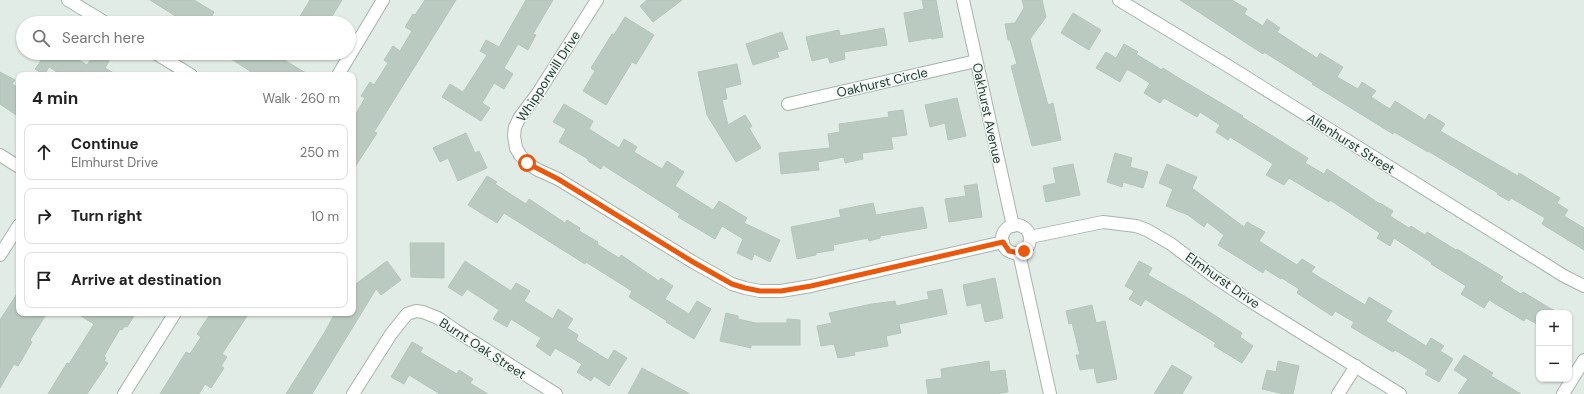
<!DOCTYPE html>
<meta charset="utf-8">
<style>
body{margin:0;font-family:"DM Sans",sans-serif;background:#f6f6f6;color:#222}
.controls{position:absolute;right:12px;bottom:12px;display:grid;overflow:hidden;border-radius:8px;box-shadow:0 1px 3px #0004}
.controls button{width:36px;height:36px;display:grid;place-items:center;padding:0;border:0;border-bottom:1px solid #e0e0e0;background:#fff;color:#222;font:20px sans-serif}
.stop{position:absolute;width:12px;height:12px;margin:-9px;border:3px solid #ea580c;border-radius:50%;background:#fff}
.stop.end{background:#ea580c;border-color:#fff;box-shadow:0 1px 4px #0008}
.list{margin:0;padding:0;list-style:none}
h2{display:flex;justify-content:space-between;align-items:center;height:52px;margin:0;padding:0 16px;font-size:17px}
h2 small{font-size:13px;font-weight:400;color:#767676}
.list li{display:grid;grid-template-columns:26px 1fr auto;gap:12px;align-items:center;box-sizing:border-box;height:56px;margin:0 8px 8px;padding:0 8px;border:1px solid #e0e0e0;border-radius:8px}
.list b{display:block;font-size:15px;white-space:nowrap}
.list p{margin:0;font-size:13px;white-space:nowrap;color:#767676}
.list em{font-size:13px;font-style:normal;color:#767676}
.icon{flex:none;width:22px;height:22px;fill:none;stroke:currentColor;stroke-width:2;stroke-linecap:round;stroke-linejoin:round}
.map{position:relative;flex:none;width:1584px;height:394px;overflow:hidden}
.search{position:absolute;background:#fff;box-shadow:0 1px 3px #0004;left:16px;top:16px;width:340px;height:44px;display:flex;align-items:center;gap:10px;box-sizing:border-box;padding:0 14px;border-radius:22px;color:#767676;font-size:15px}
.panel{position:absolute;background:#fff;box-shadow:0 1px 3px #0004;left:16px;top:72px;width:340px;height:244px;border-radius:8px}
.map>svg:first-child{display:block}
</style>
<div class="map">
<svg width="1584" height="394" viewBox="0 0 1584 394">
<rect width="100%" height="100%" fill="#e2ece6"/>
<g fill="#bacac1" stroke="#b4c6bc">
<polygon points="150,0 194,0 214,12 208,23 174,23 177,17"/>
<polygon points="310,0 342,0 328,23 296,23"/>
<polygon points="425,0 456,0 374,132 377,133 353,170 353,119 365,98 361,96 370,82 374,85 388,63 384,60 393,46 400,51 412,31 405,27 413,14 415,15"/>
<polygon points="526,0 553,0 533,34 536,35 528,50 518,44 504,68 513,74 504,89 494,83 482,103 490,108 481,121 442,97 450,84 463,92 487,55 480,51 486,40 499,47"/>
<polygon points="647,0 682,0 653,22 640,6"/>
<polygon points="922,0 936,0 943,37 932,39 931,38 909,42 904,13 924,9"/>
<polygon points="1022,0 1042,0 1046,17 1030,39 1048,105 1053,103 1061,140 1032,146 1011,66 1017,64 1010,40 1008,40 1005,24 1015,23 1024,8"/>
<polygon points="1180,0 1232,0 1247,9 1244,14 1263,26 1267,19 1280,28 1277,32 1317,58 1320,53 1343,67 1337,77 1358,89 1362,82 1376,91 1371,97 1390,109 1395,101 1425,120 1429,114 1445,124 1440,131 1518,176 1519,173 1560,198 1557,203 1568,210 1564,216 1584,228 1584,250 1542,224 1545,218 1511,198 1509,201 1497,194 1498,193 1428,151 1428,152 1394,132 1393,134 1312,84 1313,83 1264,52 1263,54"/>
<polygon points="1073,13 1101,30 1089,50 1061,33"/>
<polygon points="625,17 654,35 636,64 632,62 606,105 583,91 595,71 591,68 612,34 614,35"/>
<polygon points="884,28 887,45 844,52 845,59 830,63 828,57 812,61 806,37 839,30 840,36"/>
<polygon points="782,32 788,49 777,52 779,57 753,65 746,44"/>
<polygon points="1124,44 1138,52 1136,54 1162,70 1163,68 1177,77 1243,116 1242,117 1308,158 1305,163 1324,174 1327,169 1380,204 1380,203 1393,211 1390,216 1409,228 1411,226 1425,235 1427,232 1456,250 1457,249 1503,277 1500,281 1521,294 1523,292 1558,313 1539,313 1539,325 1526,318 1524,321 1489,300 1484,308 1461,294 1466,286 1431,264 1432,263 1394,238 1390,246 1377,238 1380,233 1330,200 1329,202 1289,178 1284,185 1266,175 1273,164 1230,137 1228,140 1216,132 1220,125 1200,112 1197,117 1164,98 1160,103 1144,93 1150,83 1127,69 1120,82 1096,68 1106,52 1116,58"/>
<polygon points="29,53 68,53 87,65 95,53 109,61 105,68 117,75 62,75 49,67 44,75 35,69 41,61"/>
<polygon points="222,53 273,53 309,75 256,75"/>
<polygon points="737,64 741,84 725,88 727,99 722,100 728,125 745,115 752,126 749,128 761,148 736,162 707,115 698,72"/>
<polygon points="0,72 15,80 12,84 19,88 19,117 0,104"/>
<polygon points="957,98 966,136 948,140 945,123 930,127 925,105"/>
<polygon points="564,104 593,121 589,129 619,148 624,139 637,147 634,152 662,169 667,161 684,172 675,186 713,210 719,201 747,218 744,223 780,240 770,262 754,254 752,260 737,253 743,239 722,226 715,239 678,217 680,214 603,165 601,169 588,161 588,159 559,142 566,129 553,122"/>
<polygon points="903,110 907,135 891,137 893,149 862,153 863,159 845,163 844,157 818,162 819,170 781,174 779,153 830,148 828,134 840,132 839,124 889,117 888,112"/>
<polygon points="466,133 475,153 479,151 487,168 458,181 448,158 440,162 433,148"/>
<polygon points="1115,153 1132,158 1130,167 1148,172 1143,188 1123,182 1122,187 1107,182"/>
<polygon points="1073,164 1080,195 1046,202 1043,186 1056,183 1053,168"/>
<polygon points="1167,164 1197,177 1192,188 1244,227 1247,222 1265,232 1259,241 1297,265 1302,259 1315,267 1311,272 1365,305 1369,297 1392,311 1386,321 1426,346 1431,338 1444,346 1440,351 1453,359 1439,382 1425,374 1428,370 1395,350 1393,352 1351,327 1354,322 1335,311 1332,316 1297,293 1299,289 1282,278 1281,279 1265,269 1263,273 1218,245 1224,235 1207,222 1204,227 1188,215 1166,206 1173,189 1159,183"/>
<polygon points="487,176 497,182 495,184 526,204 529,199 565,223 567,220 580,228 579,231 598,242 597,244 619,258 621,255 659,281 661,278 673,286 665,299 689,314 697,301 711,309 694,339 666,322 667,321 629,297 632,291 586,262 585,264 504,213 497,223 468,205"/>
<polygon points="977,184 982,217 949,222 945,199 966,196 964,186"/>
<polygon points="873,203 876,215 923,207 927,228 880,236 880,238 869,241 868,238 833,245 834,250 816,253 816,255 797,259 791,227 841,217 839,210"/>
<polygon points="410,243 444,243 444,278 411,277"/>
<polygon points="387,261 401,280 381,295 376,289 312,394 286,394 326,330 335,313 353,313 353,286"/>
<polygon points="465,261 511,291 516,283 530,291 524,301 553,319 558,309 573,319 567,328 578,335 576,340 608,360 614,350 627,358 609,386 594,376 591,381 577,372 582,364 555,348 550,356 536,346 541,338 511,319 507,327 493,319 499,310 467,289 462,296 448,287"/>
<polygon points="1139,261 1152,268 1148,275 1191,300 1242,333 1240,337 1253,346 1242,363 1214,346 1216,343 1145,299 1141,306 1129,299 1134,291 1125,286"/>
<polygon points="995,278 1003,318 985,322 981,303 967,306 963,285"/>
<polygon points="942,289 947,314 899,324 901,333 886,336 888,346 854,352 855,355 838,358 834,344 821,346 817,326 832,323 829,313 872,304 895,301 896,306 929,299 927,292"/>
<polygon points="19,291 19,313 47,313 30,340 32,342 18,366 14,364 0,388 0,320"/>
<polygon points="1092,305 1096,323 1105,321 1117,379 1097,383 1094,368 1080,370 1076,355 1080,355 1072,323 1069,324 1066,311"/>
<polygon points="76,313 136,313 127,327 125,326 122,330 120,329 104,356 106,358 104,361 108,363 87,394 48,394 67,363 69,364 94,324"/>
<polygon points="211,313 249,313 222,354 227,357 221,366 224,368 211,388 205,384 199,394 160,394 186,352 190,354 201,337 197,334"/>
<polygon points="726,313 738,316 738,319 756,323 787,323 787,319 800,320 800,345 751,345 751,348 720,341"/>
<polygon points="412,342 423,348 420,352 457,374 459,370 473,379 470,383 488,394 440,394 409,375 404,384 391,377"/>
<polygon points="1464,355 1493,373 1491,376 1521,394 1458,394 1468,379 1454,370"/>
<polygon points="989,361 990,372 1005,370 1008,392 996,394 928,394 926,380 942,378 941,369"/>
<polygon points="1278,361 1299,366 1293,394 1284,394 1262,389 1267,370 1276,372"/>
<polygon points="1172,365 1192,377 1182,394 1154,394"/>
<polygon points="642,368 690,394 628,394"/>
</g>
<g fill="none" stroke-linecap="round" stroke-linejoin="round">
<g stroke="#a5b4ac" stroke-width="14">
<g id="minor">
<polyline points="68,0 106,23"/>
<polyline points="597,0 538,93 520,117 515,127 514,136 516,148 520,155 527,163 538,170 558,179 693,262 732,284 745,288 760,291 781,291 811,286 1003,242"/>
<polyline points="963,0 1013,226"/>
<polyline points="1119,0 1233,69 1564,276 1584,286"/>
<polyline points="155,53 191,75"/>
<polyline points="338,75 383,0"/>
<polyline points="788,104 976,61"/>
<polyline points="0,155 19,167"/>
<circle cx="1016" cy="239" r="14"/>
<polyline points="1030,237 1103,222 1136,226 1147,230 1171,244 1216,278 1255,304 1400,394"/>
<polyline points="1019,253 1050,394"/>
<polyline points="0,255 19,225"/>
<polyline points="124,394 175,313"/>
<polyline points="353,394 391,334 407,314 416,311 423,312 438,318 455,330 556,394"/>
<polyline points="1338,394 1356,366"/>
<polyline points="1563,394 1584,360"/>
</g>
</g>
<use href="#minor" stroke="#fff" stroke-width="12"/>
</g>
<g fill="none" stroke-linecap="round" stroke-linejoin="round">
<polyline stroke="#ea580c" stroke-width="5" points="527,163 558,179 693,262 732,284 745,288 760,291 781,291 811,286 1003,242 1009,251 1019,253 1024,251"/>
</g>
<g text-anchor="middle" stroke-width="3" stroke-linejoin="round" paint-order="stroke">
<g font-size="13" fill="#223d32" stroke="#f2f8f5">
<text transform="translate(548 76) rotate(-57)" y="5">Whipporwill Drive</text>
<text transform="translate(882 82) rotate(-13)" y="5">Oakhurst Circle</text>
<text transform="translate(988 113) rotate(78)" y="5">Oakhurst Avenue</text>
<text transform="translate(1351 143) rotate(32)" y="5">Allenhurst Street</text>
<text transform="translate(1223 280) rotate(35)" y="5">Elmhurst Drive</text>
<text transform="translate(483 348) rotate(33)" y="5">Burnt Oak Street</text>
</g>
</g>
</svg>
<div class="controls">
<button>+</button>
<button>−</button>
</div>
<div class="stop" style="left:527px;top:163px"></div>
<div class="stop end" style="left:1024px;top:251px"></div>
<div class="search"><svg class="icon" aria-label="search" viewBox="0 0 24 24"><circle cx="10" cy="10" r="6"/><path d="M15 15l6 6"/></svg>Search here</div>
<section class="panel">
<h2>4 min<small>Walk · 260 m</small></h2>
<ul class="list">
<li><svg class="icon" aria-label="ahead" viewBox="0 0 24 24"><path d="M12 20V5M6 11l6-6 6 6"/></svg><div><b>Continue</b><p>Elmhurst Drive</p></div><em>250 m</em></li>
<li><svg class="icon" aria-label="right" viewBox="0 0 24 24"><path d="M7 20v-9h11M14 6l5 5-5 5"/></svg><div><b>Turn right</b></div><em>10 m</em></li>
<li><svg class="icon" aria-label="arrive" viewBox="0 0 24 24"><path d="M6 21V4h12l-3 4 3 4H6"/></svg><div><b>Arrive at destination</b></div></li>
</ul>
</section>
</div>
